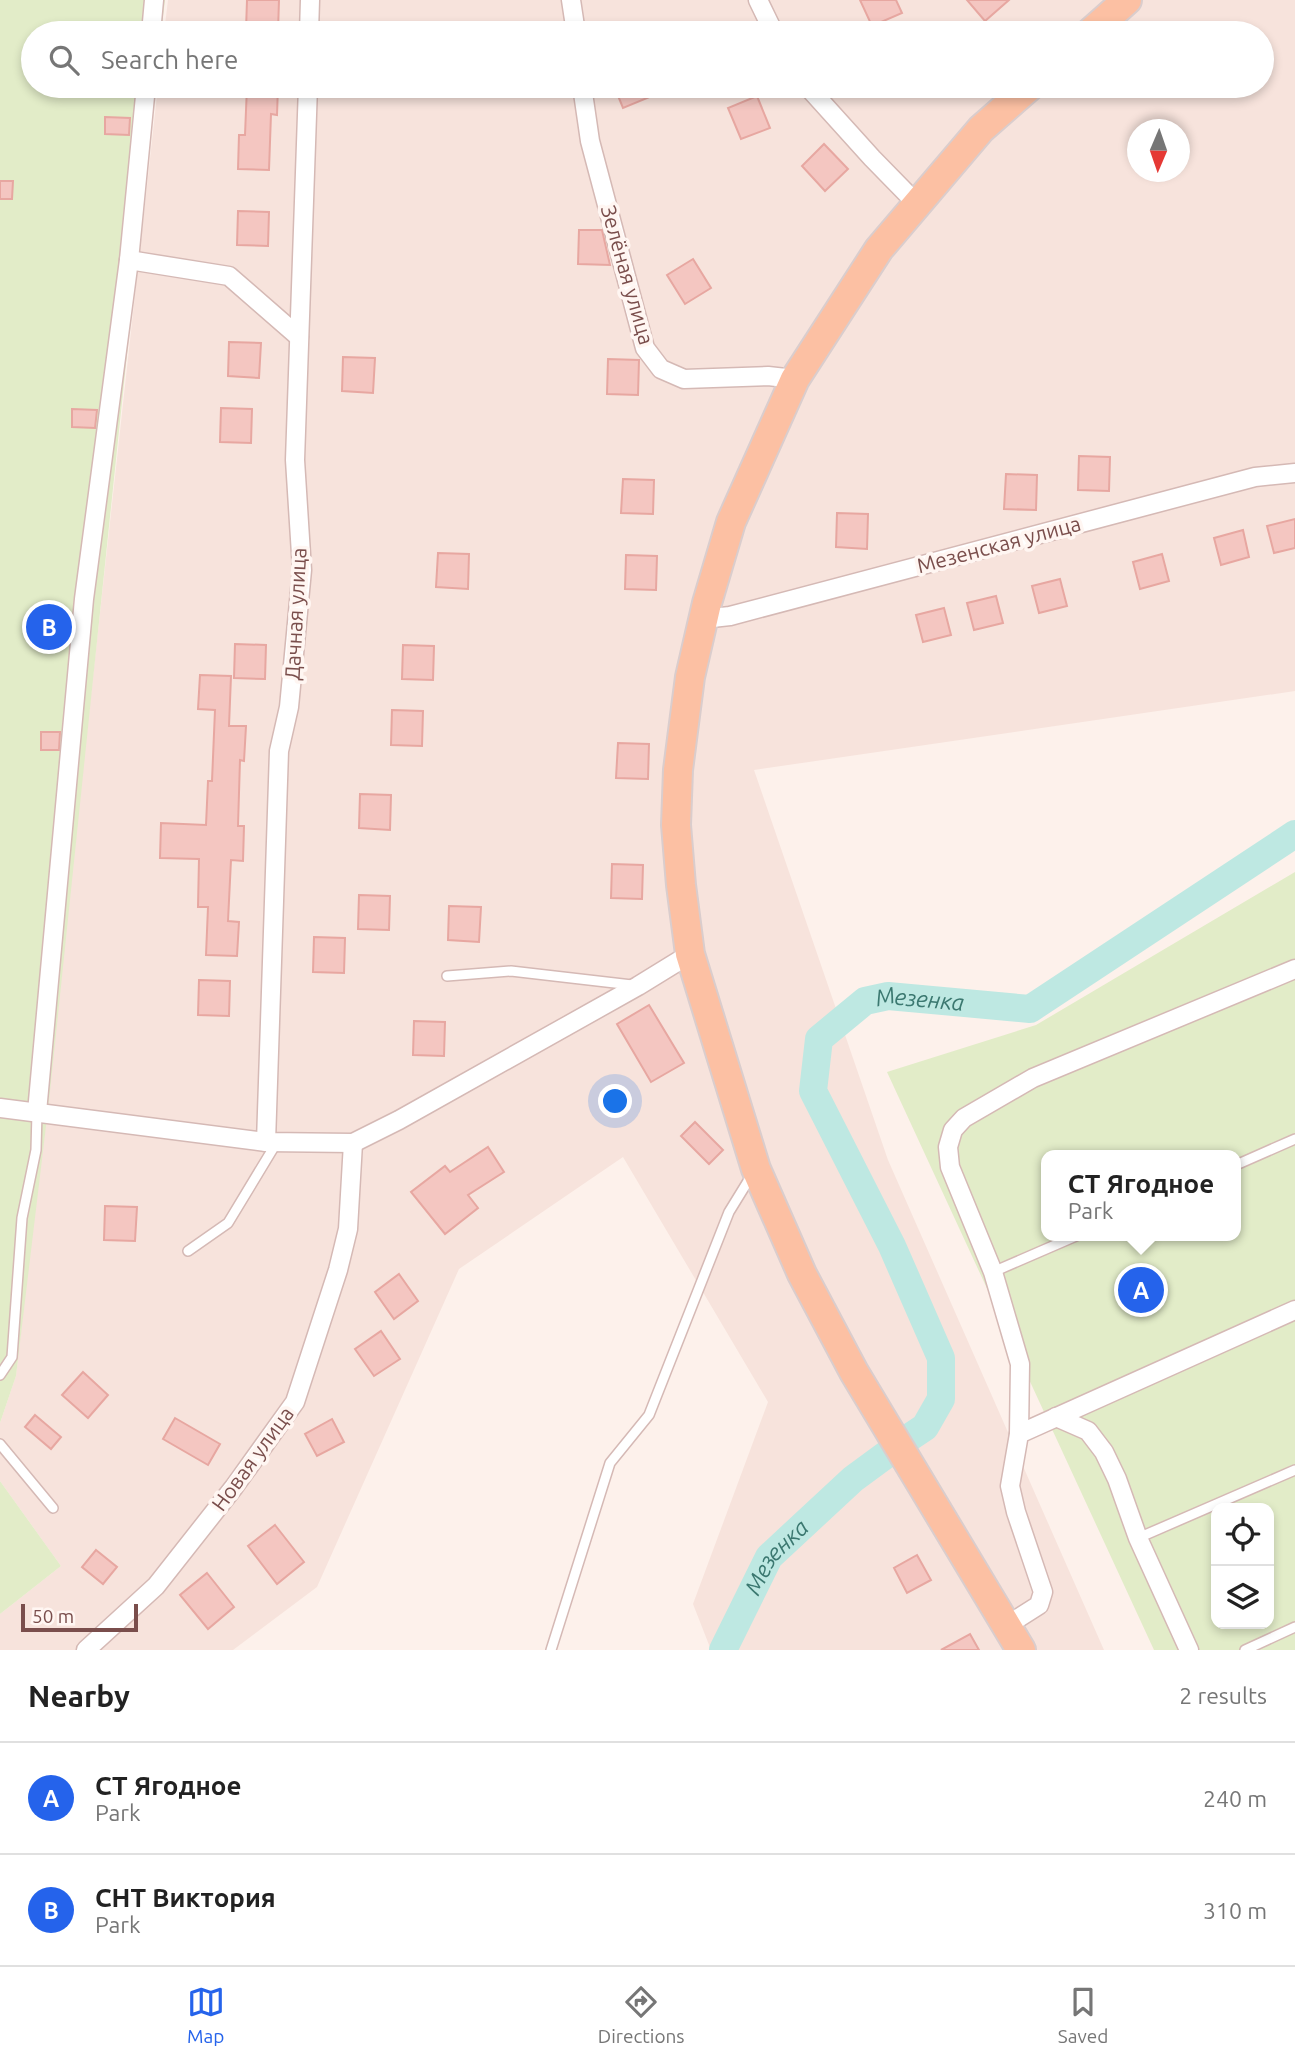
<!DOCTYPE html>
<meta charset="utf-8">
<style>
body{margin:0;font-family:Ubuntu,sans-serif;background:#f6f6f6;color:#222}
.controls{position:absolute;right:21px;bottom:21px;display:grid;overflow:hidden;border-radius:14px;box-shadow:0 4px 10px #0003}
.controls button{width:63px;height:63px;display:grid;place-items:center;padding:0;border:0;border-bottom:2px solid #e0e0e0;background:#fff;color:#222;font:35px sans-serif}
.compass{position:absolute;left:1127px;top:119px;width:63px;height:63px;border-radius:50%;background:#fff;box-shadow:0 4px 10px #0003;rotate:182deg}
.scale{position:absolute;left:21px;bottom:18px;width:117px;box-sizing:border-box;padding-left:7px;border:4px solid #7a4e4c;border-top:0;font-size:19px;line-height:24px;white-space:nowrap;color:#7a4e4c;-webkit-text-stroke:5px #fff6f2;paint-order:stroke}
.you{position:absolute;left:616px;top:1102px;width:24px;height:24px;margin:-18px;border:5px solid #fff;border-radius:50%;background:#1a73e8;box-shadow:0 0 0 10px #1a73e833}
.badge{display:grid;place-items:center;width:46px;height:46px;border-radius:50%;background:#2563eb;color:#fff;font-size:23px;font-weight:700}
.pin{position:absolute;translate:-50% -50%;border:4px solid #fff;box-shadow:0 2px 7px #0006}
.popup{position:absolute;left:1041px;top:1150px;width:200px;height:91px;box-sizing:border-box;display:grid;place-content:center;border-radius:14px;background:#fff;filter:drop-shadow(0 2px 5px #0005);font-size:23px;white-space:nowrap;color:#767676}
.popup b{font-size:26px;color:#222}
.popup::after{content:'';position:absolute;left:50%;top:100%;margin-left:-14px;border:14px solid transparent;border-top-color:#fff}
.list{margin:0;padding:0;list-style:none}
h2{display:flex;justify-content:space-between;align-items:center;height:91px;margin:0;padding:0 28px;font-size:30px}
h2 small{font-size:23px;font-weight:400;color:#767676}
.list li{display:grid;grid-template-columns:46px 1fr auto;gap:21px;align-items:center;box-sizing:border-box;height:112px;padding:0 28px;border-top:2px solid #e0e0e0}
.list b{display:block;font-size:26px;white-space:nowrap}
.list p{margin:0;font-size:23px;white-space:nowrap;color:#767676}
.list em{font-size:23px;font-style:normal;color:#767676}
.icon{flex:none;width:38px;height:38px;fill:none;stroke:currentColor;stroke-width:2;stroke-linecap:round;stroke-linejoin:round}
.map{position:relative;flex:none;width:1295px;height:1650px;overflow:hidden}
.search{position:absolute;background:#fff;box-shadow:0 4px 10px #0003;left:21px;right:21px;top:21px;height:77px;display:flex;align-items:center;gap:18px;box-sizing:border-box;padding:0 24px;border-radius:38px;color:#767676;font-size:26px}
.sheet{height:315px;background:#fff}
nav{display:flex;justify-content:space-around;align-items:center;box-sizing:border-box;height:98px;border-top:2px solid #e0e0e0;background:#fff;font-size:19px;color:#767676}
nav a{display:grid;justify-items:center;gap:4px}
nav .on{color:#2563eb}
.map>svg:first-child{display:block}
</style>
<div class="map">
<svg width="1295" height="1650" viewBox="0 0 1295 1650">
<rect width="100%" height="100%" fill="#fdf1eb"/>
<path fill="#f7e3dc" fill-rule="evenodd" d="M168,0H1295V691L754,770L888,1160L1104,1650H711L693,1604L768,1402L623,1157L459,1269L317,1587L233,1650H0V1614L61,1566L0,1481V1423L16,1376L158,86H1262V33H164ZM1138,130H1180V172H1138Z"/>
<g fill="#e2ecc8" fill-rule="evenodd">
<polygon points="0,0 165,0 161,33 33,33 33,86 155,86 49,1101 16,1376 0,1423"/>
<path d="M1295,872V1650H1154L887,1072L1036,1025ZM1046,1155H1236V1236H1046ZM1216,1508H1269V1624H1216Z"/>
<polygon points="0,1481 61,1566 0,1614"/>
</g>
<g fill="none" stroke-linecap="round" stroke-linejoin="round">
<g stroke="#bee8e2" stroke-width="28">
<path id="s1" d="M910,1437L925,1427L941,1399V1358L892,1246L813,1091L819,1039L865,1001L888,996L1030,1009L1295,834"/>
<path id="s2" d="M723,1650L769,1557L853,1479L887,1454"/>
</g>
</g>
<g fill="#f4c6c1" stroke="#e7a7a1" stroke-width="2">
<polygon points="247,0 279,0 278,31 246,30"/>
<polygon points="860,0 896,0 902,13 872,26"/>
<polygon points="967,0 1009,0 985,21"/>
<polygon points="247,86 278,86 277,115 271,114 269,170 238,169 239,135 245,135"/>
<polygon points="614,86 648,86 652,96 623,108"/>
<polygon points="757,96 770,128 741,139 728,108"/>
<polygon points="105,117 130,118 129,135 105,134"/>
<polygon points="824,144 848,169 825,191 802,166"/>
<polygon points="0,181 13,181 12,199 0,199"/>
<polygon points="238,211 269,212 268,246 237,245"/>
<polygon points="579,230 602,230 610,265 578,264"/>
<polygon points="693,259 711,288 685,304 667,275"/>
<polygon points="229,342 261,343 259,378 228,376"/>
<polygon points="343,357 375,358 373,393 342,391"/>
<polygon points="608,359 639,360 638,395 607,394"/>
<polygon points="221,408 252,409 251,443 220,442"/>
<polygon points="72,409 97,410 95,428 72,427"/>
<polygon points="1079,456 1110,457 1109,491 1078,490"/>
<polygon points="1006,474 1037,475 1036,510 1004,509"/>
<polygon points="623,479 654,480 653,514 621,513"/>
<polygon points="837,513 868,514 867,549 836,547"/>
<polygon points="1295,519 1295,548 1274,553 1267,526"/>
<polygon points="1243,530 1249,557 1221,565 1214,538"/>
<polygon points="438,553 469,554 468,589 436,587"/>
<polygon points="1162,554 1169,581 1140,589 1133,562"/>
<polygon points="626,555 657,556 656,590 625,589"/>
<polygon points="1060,579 1067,606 1039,613 1032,586"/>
<polygon points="996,596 1003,623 974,630 967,603"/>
<polygon points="944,608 951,635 923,642 916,615"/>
<polygon points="235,644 266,645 265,679 234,678"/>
<polygon points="403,645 434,646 433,680 402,679"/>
<polygon points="200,675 231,676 229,726 246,726 244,761 240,760 238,826 244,826 243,861 231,860 228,921 239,922 237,956 206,955 208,907 198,907 199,859 160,858 161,823 206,825 208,781 212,781 215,710 198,709"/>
<polygon points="392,710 423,711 422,746 391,745"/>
<polygon points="41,732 60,732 59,750 41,750"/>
<polygon points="618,743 649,744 648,779 616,778"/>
<polygon points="360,794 391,795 390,830 359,828"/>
<polygon points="612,864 643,865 642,899 611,898"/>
<polygon points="359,895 390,896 389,930 358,929"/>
<polygon points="449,906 481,907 479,942 448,940"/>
<polygon points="314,937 345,938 344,973 313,972"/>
<polygon points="199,980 230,981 229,1016 198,1015"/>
<polygon points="649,1005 684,1063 651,1082 617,1024"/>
<polygon points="414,1021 445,1022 444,1056 413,1055"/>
<polygon points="695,1122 723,1150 709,1164 681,1136"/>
<polygon points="488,1147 504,1172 468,1195 478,1208 445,1234 411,1192 445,1166 450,1172"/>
<polygon points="105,1206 137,1207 135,1241 104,1240"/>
<polygon points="399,1274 418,1301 394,1319 375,1292"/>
<polygon points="381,1331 400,1359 374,1376 355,1349"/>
<polygon points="83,1372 108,1395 88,1418 62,1395"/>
<polygon points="35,1415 61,1437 51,1449 25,1427"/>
<polygon points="175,1418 220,1444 208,1465 163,1439"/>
<polygon points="332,1419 344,1442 317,1456 305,1434"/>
<polygon points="275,1525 304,1562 277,1584 248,1546"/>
<polygon points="96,1550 117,1567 103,1584 82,1567"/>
<polygon points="917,1555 931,1580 907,1593 894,1568"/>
<polygon points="207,1573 234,1607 208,1629 180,1595"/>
<polygon points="970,1634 979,1650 941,1650"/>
</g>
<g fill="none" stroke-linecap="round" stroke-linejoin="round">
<g stroke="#d5b9b5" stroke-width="12">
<g id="service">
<polyline points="447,976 511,971 632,985"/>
<polyline points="1236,1165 1295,1139"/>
<polyline points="188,1251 228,1223 277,1142"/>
<polyline points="993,1272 1076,1236"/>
<polyline points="0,1375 12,1357 22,1218 36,1150 37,1112"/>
<polyline points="0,1444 53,1508"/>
<polyline points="1138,1538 1295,1470"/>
<polyline points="551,1650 610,1463 649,1415 729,1212 753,1173"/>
<polyline points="1245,1650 1295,1627"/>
</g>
</g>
<g stroke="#d5b9b5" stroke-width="21">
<g id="minor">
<polyline points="571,0 576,33"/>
<polyline points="758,0 774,33"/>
<polyline points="151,33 154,0"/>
<polyline points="309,33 310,0"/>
<polyline points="582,86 590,141 645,348 661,369 684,379 768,376 795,379"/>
<polyline points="807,86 872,158 916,203"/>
<polyline points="129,260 229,276 299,337"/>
<polyline points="703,619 730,616 1255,477 1295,473"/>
<polyline points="0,1108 266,1142 353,1143 399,1120 638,986 690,954"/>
<polyline points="37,1112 84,599 129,260 146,86"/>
<polyline points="266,1142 279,751 289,707 302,570 295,460 308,86"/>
<polyline points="1056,1417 1088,1431 1104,1452 1117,1479 1138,1538 1189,1650"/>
<polyline points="1019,1434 1020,1364 993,1272 950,1167 948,1147 953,1130 964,1118 1033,1078 1295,969"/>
<polyline points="1006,1626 1039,1605 1043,1592 1016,1512 1010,1486 1019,1434 1295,1310"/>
<polyline points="86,1650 156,1586 234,1487 295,1402 338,1270 348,1229 353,1143"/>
</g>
</g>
<g stroke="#dacdcd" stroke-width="32">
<g id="primary">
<polyline points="1090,33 1127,0"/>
<polyline points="1021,1650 854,1372 802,1274 756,1169 690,954 681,885 676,825 678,770 690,677 707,603 731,522 795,379 879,249 981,129 1030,86"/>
</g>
</g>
<use href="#service" stroke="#fff" stroke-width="9"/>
<use href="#minor" stroke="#fff" stroke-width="18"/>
<use href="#primary" stroke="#fcc0a3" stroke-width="28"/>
</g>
<g text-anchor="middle" stroke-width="7" stroke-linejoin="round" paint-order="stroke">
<g font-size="21" fill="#7a4e4c" stroke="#fff6f2">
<text transform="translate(627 275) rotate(74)" y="7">Зелёная улица</text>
<text transform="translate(999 545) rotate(-15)" y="7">Мезенская улица</text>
<text transform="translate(296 614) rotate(-87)" y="7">Дачная улица</text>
<text transform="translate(253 1459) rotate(-54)" y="7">Новая улица</text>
</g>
<g font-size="23" font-style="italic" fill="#3b7870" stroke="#fff6f2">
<text dy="8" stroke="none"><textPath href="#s1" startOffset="555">Мезенка</textPath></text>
<text dy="8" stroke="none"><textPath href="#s2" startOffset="108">Мезенка</textPath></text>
</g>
</g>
</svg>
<div class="controls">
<button><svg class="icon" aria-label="locate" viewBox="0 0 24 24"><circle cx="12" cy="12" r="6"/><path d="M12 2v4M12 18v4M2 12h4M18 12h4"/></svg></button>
<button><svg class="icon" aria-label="layers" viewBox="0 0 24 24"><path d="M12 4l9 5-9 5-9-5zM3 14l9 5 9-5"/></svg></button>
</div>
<svg class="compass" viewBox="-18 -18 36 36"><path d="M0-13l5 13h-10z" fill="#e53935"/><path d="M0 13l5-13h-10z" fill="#767676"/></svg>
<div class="scale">50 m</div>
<div class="you"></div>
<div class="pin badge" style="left:1141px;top:1290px">A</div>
<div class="popup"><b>СТ Ягодное</b>Park</div>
<div class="pin badge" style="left:49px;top:627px">B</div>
<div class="search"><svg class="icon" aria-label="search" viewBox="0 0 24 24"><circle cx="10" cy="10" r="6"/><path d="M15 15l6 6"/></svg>Search here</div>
</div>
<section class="sheet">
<h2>Nearby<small>2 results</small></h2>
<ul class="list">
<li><span class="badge">A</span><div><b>СТ Ягодное</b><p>Park</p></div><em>240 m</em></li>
<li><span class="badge">B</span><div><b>СНТ Виктория</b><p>Park</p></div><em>310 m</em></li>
</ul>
</section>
<nav>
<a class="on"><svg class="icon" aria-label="map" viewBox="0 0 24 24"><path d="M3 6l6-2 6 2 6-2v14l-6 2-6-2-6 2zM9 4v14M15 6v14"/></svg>Map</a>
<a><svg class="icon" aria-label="directions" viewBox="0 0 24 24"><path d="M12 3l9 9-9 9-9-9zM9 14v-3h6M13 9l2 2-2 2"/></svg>Directions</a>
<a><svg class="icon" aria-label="saved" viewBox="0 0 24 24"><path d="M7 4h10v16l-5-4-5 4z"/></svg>Saved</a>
</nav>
